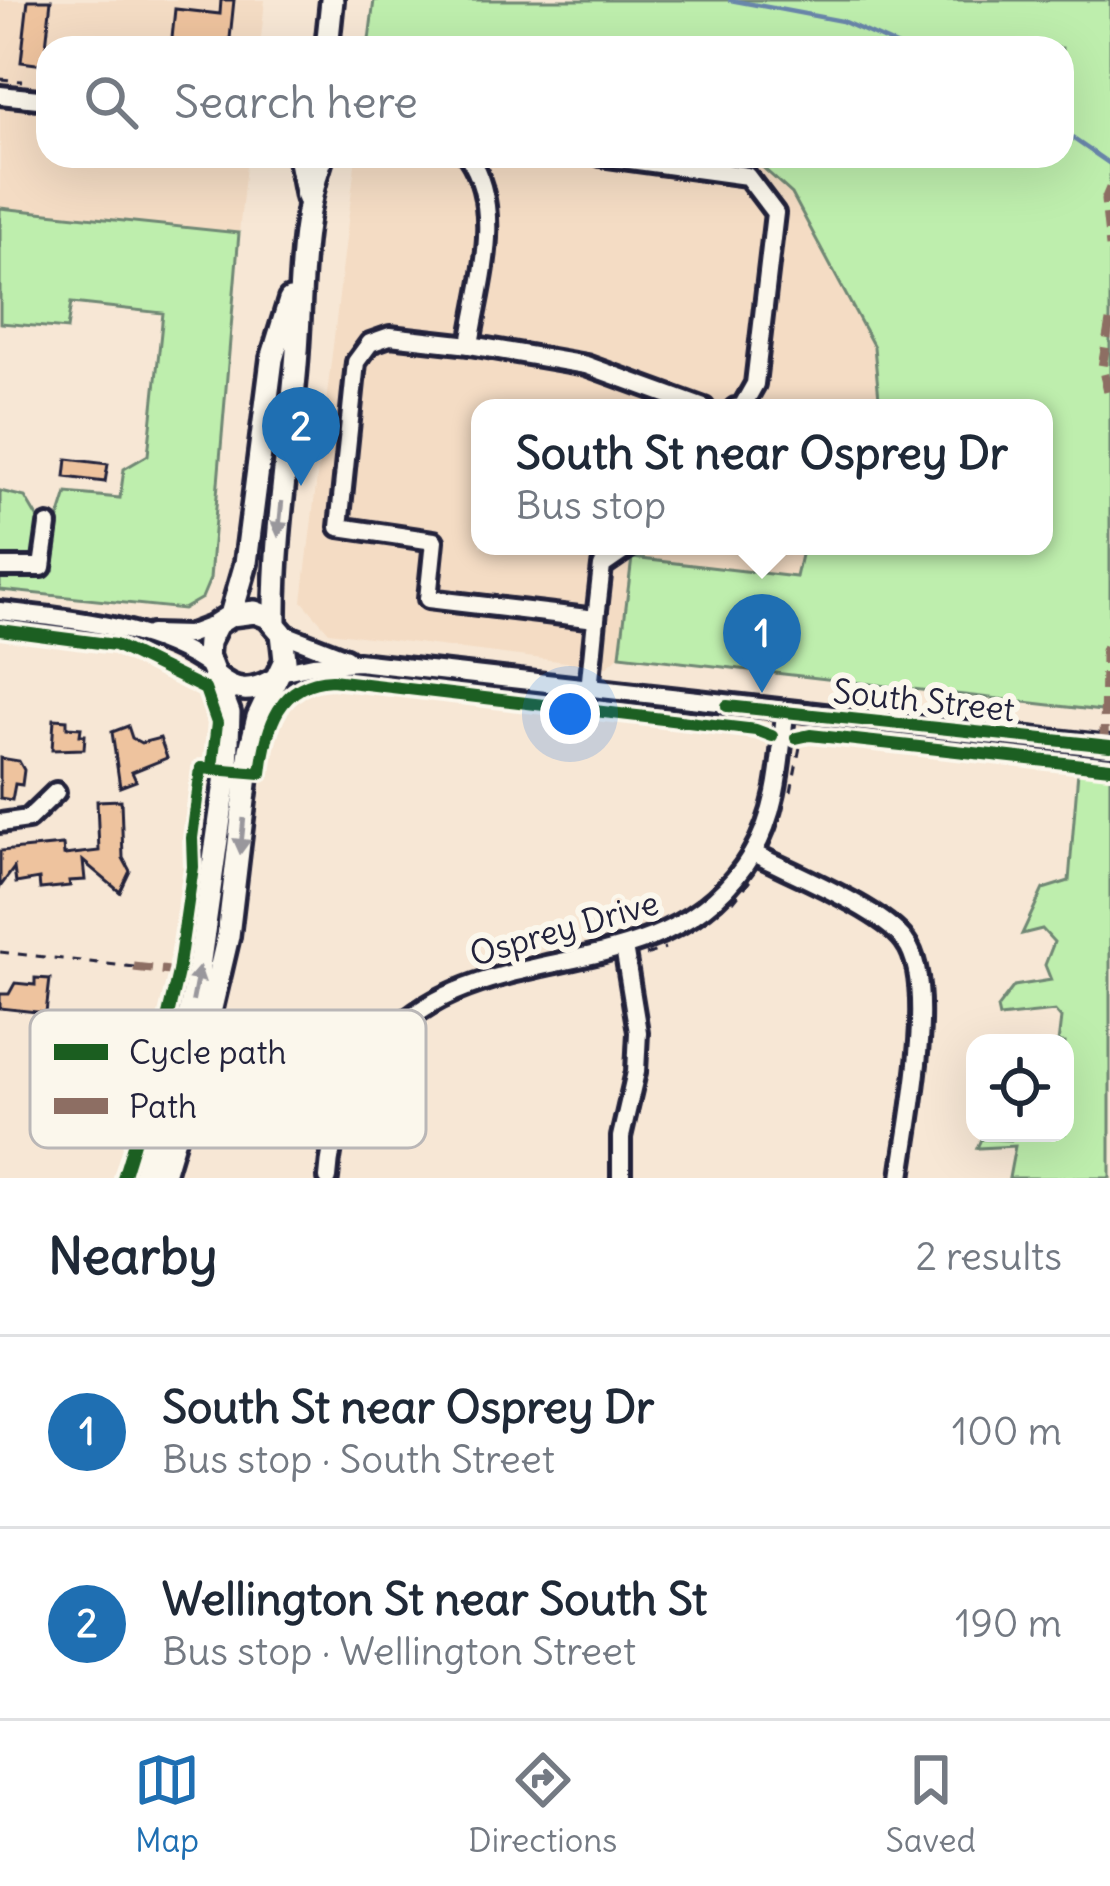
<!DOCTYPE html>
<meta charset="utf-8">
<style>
body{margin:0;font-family:Delius,sans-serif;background:#f6f6f7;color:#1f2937}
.controls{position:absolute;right:36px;bottom:36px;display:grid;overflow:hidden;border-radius:24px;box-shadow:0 12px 48px #0002}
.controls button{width:108px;height:108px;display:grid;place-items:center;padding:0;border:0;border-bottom:3px solid #e0e1e3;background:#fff;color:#1f2937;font:60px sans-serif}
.you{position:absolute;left:570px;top:714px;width:42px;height:42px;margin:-30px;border:9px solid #fff;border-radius:50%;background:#1a73e8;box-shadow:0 0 0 18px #1a73e833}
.badge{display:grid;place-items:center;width:78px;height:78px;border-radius:50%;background:#1f6fb2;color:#fff;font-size:39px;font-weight:700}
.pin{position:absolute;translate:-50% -99px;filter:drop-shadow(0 3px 6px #0008)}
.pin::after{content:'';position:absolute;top:63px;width:42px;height:36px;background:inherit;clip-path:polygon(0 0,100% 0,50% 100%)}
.popup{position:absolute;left:471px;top:399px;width:582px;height:156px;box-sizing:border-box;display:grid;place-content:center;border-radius:24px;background:#fff;filter:drop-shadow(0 3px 9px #0005);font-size:39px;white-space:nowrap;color:#747a83}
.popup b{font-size:45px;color:#1f2937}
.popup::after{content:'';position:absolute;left:50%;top:100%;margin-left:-24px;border:24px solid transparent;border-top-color:#fff}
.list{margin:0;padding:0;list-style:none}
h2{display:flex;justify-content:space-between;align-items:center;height:156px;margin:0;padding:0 48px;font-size:51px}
h2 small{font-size:39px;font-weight:400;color:#747a83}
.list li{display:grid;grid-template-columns:78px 1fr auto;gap:36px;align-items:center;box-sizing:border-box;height:192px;padding:0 48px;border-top:3px solid #e0e1e3}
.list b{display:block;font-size:45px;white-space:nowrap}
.list p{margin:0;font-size:39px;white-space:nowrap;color:#747a83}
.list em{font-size:39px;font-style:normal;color:#747a83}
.icon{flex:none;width:66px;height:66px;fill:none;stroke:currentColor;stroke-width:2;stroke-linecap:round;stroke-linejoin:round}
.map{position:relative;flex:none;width:1110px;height:1178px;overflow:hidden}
.search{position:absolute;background:#fff;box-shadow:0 12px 48px #0002;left:36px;right:36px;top:36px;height:132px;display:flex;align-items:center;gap:30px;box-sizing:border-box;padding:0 42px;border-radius:36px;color:#747a83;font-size:45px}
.sheet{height:540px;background:#fff}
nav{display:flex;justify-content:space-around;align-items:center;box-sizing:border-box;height:168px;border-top:3px solid #e0e1e3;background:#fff;font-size:33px;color:#747a83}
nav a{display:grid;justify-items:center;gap:6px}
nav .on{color:#1f6fb2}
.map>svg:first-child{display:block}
</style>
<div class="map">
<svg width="1110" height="1178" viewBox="0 0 1110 1178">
<rect width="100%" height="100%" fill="#f7e7d5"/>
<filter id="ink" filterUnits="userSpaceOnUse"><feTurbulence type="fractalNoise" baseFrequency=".00833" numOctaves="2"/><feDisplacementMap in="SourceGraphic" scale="24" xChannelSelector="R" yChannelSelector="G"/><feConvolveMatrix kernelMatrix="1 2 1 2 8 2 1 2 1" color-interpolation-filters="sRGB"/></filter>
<g filter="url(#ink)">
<g fill="#f4dcc4">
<polygon points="0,0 265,0 260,48 48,48 48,156 247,156 239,233 0,208"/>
<polygon points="356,156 750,156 792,194 874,348 880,408 480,408 480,546 803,546 797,577 632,558 620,655 606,667 329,632 302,601"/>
</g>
<g fill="#beeead" stroke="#708874" stroke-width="3">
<polygon points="374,0 1110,0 1110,712 620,655 632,558 796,577 803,546 1044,546 1044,408 880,408 874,347 792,194 750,156 1062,156 1062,48 368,48"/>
<polygon points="0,208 239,233 210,579 202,598 183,609 0,590 0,491 25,497 41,524 57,525 67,493 120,498 124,469 148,455 163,313 71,303 67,329 0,323"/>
<polygon points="1078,771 1110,774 1110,1178 1009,1178 1015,1146 977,1148 981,1139 1011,1140 1015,1133 1065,1133 1065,1043 1058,1043 1061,1018 1055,1011 999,1017 997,1008 1014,986 1051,980 1045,965 1054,942 1042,929 1022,934 1043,889 1069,881"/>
</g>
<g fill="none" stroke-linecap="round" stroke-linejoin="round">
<g stroke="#6986aa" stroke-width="4.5">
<polyline points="730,0 842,21 903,48"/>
<polyline points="1062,131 1110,164"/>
</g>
</g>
<g fill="#eec39e" stroke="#22223b" stroke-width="3">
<polygon points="28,0 51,0 44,65 21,62"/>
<polygon points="221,0 234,0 229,48 171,48 175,9 220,14"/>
<polygon points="67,459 108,464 105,482 65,477"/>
<polygon points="54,719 67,720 67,727 81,728 80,735 85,735 84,749 52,750"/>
<polygon points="128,726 132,738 141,743 160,738 167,758 132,772 136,781 120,787 112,732"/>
<polygon points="0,758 19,761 24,770 22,785 15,784 12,800 0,798"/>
<polygon points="121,800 123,858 130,871 120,892 83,861 85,880 69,881 70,886 40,889 39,879 16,883 14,868 0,887 0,851 63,845 64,855 99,851 97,801"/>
<polygon points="35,978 50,979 46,1013 0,1008 0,994 9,994 15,983 35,985"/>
<polygon points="58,1067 82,1069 81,1086 70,1085 65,1123 48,1121"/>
</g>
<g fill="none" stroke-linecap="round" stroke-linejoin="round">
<g stroke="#22223b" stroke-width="26">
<g id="minor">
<polyline points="0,95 48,100"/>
<path d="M468,156C505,210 479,285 470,345"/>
<polyline points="601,156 747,176 775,213 755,384 742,407 735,408"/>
<polyline points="0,567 42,567 48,525"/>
<path d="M0,611C69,619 154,625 211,668"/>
<polyline points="596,619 602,566 631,546"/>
<polyline points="282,633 346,658"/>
<polyline points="151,634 188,635 217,624"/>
<polyline points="280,672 313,665 358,662 1110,746"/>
<polyline points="589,690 596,619 428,599 434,541 339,527 356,362 370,343 390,336 470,345 586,365 704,408"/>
<polyline points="0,823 28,819 56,792"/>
<path d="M753,853C790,872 882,909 905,941C938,984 908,1122 901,1178"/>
<path d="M328,1178C331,1134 344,1095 370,1059C466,923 663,1003 752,854C778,811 780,762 785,713"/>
<polyline points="621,1178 621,1137 636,1072 638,1032 624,947"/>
</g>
</g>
<g stroke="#22223b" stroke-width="30">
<g id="major">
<polyline points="327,48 332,0"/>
<polyline points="299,156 307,197"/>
<polyline points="231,615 246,563 272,359 290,300"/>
<path d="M275,622C274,536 289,451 296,365C302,293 298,226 322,156"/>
<path d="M217,677C235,693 252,692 272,681"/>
<polyline points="144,1178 184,1038 198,974 227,769 229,713 207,656 208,642 217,624 231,615 255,612 268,617 282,633 285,660 258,717 250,750 228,936 204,1038 162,1178"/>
</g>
</g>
<g stroke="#22223b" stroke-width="3" stroke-dasharray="9 9" stroke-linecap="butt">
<polyline points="0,79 22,81"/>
<polyline points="286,699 301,685 332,680 756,730 770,736"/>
<polyline points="796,738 810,735 1110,768"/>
<polyline points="791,792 801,742"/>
<polyline points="733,902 753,877"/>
<polyline points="0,952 134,967"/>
<polyline points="646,955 665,948"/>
</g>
<use href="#minor" stroke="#fbf7ec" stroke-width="16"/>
<use href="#major" stroke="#fbf7ec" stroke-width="21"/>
<g stroke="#8d6e63" stroke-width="9" stroke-dasharray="18 9" stroke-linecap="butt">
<polyline points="1110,188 1105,200 1110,247"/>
<polyline points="1110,321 1102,367 1110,400"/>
<polyline points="1104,745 1105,651 1110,637"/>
<polyline points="134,967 178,972"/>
</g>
<g stroke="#fbf7ec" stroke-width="20">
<g id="cycleway">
<polyline points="0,630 115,645 205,689 217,723 212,767"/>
<polyline points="727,706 1110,746"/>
<polyline points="796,738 810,735 1110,768"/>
<path d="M123,1178L153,1080L178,972L193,867L192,838L201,768L261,773C266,727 279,682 332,680L756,730L772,736"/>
</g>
</g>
<use href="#cycleway" stroke="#1b5e20" stroke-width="12"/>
</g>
<defs><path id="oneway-solid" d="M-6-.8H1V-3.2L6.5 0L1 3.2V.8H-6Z" transform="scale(3)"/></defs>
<g fill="#99979c">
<use href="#oneway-solid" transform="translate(280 519) rotate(96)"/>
<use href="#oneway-solid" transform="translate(242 836) rotate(96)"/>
<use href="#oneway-solid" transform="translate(196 984) rotate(-79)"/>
</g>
</g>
<g text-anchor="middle" stroke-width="12" stroke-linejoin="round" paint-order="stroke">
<g font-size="33" fill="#22223b" stroke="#fbf7ec">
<text transform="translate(924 700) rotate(6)" y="12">South Street</text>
<text transform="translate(564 928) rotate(-16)" y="12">Osprey Drive</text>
</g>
</g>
<rect x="30" y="1010" width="396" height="138" rx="18" fill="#fbf7ec" stroke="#bab7b7" stroke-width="3"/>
<rect x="54" y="1044" width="54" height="16" fill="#1b5e20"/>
<rect x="54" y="1098" width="54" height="16" fill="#8d6e63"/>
<g font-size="33" fill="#22223b">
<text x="129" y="1064">Cycle path</text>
<text x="129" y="1118">Path</text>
</g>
</svg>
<div class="controls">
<button><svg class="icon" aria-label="locate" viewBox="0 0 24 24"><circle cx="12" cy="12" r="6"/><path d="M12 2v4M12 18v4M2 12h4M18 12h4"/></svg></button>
</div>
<div class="you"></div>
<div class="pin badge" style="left:762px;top:693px">1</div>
<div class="popup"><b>South St near Osprey Dr</b>Bus stop</div>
<div class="pin badge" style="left:301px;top:486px">2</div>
<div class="search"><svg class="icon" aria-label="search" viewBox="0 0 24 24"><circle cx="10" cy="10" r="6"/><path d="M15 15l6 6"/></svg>Search here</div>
</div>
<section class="sheet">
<h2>Nearby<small>2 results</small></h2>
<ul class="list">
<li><span class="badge">1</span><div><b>South St near Osprey Dr</b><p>Bus stop · South Street</p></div><em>100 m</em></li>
<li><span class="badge">2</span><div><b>Wellington St near South St</b><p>Bus stop · Wellington Street</p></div><em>190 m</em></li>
</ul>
</section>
<nav>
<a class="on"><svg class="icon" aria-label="map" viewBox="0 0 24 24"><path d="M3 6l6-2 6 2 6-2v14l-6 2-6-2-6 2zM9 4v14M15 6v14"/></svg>Map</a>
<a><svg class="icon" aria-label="directions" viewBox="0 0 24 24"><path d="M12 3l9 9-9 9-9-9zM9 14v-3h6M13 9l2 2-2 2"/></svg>Directions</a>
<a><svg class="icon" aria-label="saved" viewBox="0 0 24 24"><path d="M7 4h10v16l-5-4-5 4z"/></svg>Saved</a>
</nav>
